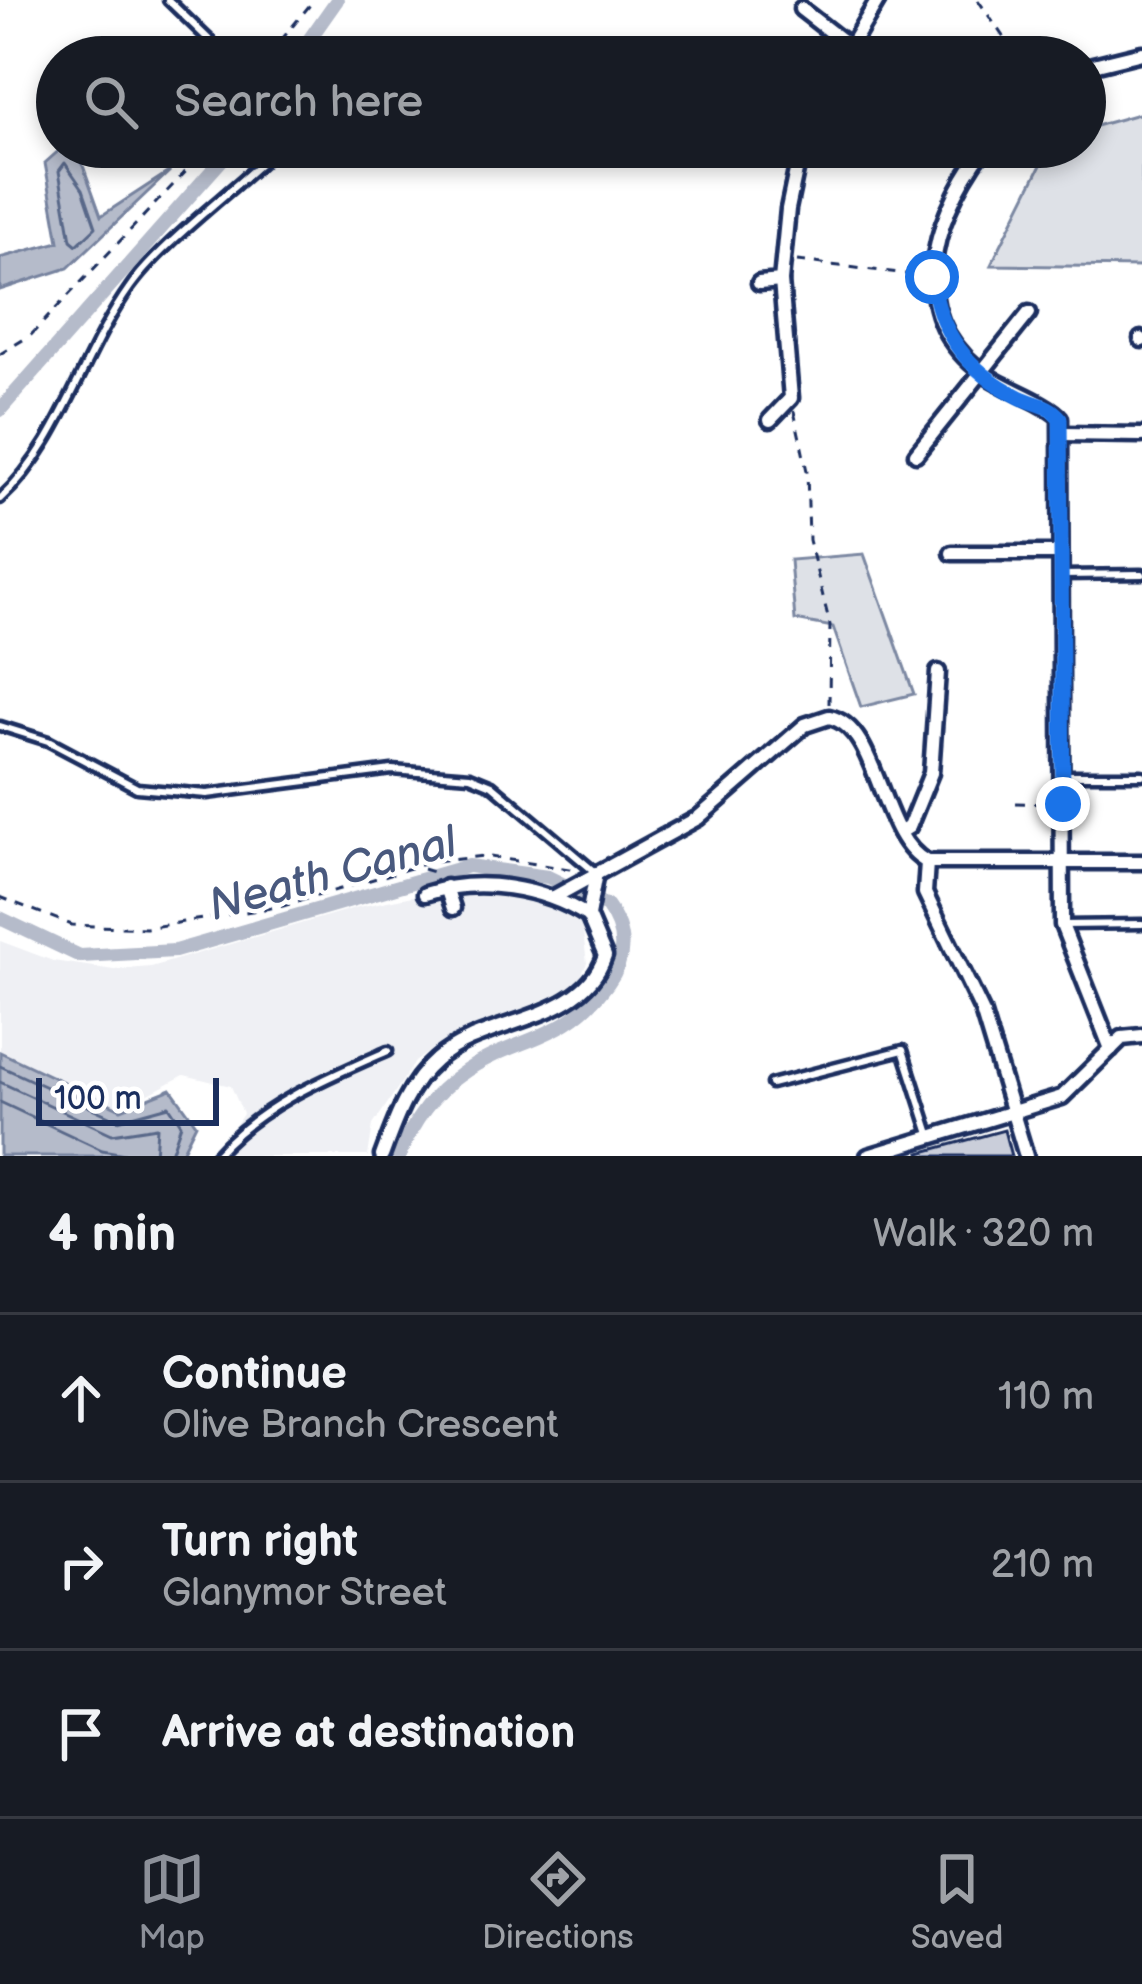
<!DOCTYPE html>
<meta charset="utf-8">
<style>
body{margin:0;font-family:"Balsamiq Sans",sans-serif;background:#20242c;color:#f1f3f6}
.scale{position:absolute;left:36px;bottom:30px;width:183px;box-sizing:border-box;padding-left:12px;border:6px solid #1b2f5e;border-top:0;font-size:33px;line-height:42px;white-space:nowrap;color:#1b2f5e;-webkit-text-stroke:9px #fff;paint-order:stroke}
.stop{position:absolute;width:36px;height:36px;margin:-27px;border:9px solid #1a73e8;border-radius:50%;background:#fff}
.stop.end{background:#1a73e8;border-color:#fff;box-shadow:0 3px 12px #0008}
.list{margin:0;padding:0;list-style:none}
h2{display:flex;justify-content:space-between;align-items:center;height:156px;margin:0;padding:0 48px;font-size:51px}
h2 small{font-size:39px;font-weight:400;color:#9ea1a6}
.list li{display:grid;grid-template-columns:78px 1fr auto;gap:36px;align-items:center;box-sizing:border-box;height:168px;padding:0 48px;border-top:3px solid #363941}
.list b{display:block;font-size:45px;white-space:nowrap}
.list p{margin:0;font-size:39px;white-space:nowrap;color:#9ea1a6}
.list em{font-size:39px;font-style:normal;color:#9ea1a6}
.icon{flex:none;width:66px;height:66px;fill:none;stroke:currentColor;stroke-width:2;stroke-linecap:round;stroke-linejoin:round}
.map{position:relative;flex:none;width:1142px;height:1156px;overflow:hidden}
.search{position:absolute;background:#171b24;box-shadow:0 6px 18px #0003;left:36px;right:36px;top:36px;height:132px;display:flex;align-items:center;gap:30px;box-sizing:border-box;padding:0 42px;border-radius:66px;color:#9ea1a6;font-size:45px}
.sheet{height:660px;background:#171b24}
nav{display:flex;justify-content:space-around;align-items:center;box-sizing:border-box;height:168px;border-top:3px solid #363941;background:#171b24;font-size:33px;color:#9ea1a6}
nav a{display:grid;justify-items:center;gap:6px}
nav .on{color:#8c9099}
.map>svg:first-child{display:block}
</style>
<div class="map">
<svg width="1142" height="1156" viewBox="0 0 1142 1156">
<rect width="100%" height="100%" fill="#fff"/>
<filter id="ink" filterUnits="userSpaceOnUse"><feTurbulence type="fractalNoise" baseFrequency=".00833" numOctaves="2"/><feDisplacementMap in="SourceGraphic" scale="24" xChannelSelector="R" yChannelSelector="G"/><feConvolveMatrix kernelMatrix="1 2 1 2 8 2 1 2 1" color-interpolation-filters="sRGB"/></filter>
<g filter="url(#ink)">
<polygon fill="#eff0f4" points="472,884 548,901 582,925 587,963 579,980 563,991 432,1049 415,1062 373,1125 368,1156 215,1156 243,1114 231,1086 184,1075 121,1109 0,1052 0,941 53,961 114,970 151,967 358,907"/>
<g fill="#dee1e7" stroke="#7c88a2" stroke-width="3">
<polygon points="1142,113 1142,267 991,265 1050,147 1085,147 1085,129"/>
<polygon points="864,554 914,694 861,707 833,627 795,620 790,560"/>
</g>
<g fill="#b5bbca" stroke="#77839f" stroke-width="3">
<polygon points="63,147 100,147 81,160 101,216 170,171 68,268 0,290 0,258 59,242 45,163"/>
<polygon points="0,1052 121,1109 171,1089 196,1124 180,1156 0,1156"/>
</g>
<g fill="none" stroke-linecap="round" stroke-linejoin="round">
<g stroke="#596789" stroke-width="3">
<polygon points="65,163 83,189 96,227 77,245 71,240 59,171"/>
<polyline points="0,1066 118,1120 169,1106 181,1124 170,1156"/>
<polyline points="0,1082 112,1134 157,1127 155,1156"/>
<polyline points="0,1102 102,1150 136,1156"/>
</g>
<g stroke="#b5bbca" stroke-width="14">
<polyline points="297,57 337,0"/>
<polyline points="0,410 233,147"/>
<path d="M0,918L80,956L175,951L468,866L548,877L607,906C626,932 626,958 608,983C564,1044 513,1036 460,1075C431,1095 412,1124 399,1156"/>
</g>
</g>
<polygon fill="#caceda" stroke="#1b2f5e" stroke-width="3" points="1004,1130 1011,1156 921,1156 920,1153"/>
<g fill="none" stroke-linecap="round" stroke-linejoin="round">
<g stroke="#1b2f5e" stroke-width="15">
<g id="lane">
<polyline points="168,0 227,57"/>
<path d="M0,499C62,442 82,354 130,287C160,244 237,188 278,147"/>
<polyline points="1062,575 1142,574"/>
<polyline points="0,726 48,741 137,788 207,794 392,770 470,776 492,785 596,873"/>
<polyline points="1062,775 1142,775"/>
<polyline points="1062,925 1142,924"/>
<polyline points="771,1084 903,1050 931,1137"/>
<path d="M215,1156C260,1105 326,1078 388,1051"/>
</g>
</g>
<g stroke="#1b2f5e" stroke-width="21">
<g id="street">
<polyline points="801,9 850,47"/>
<polyline points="844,57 878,0"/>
<polyline points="1085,67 1142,53"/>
<path d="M985,147C932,220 900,317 989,377C1009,390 1049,404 1060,418L1062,925L1111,1049"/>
<polyline points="759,283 781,281 788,209 801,147"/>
<polyline points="1141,339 1142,340"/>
<polyline points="770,420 791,398 781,281"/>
<polyline points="1062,434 1142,435"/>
<polyline points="916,454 1029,313"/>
<polyline points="952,553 1058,553"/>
<polyline points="901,832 909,827 931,773 938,672"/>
<polyline points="927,862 925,893 982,1011 1026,1156"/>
<polyline points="446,887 453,908"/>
<path d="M425,894C478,876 542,887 588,916"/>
<path d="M556,896L698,818L805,725L829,717C880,727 879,838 927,862H1142"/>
<path d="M382,1156C395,1121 407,1085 436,1060C483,1017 582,1024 605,956L588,916L596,873"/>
<polyline points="868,1156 1062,1097 1122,1038 1142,1036"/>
</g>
</g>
<g stroke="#1b2f5e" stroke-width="3" stroke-dasharray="9 9" stroke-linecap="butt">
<polyline points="978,0 1017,57"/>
<polyline points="275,57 278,44 314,0"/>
<polyline points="797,261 924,276"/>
<polyline points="0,354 31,335 209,147"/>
<polyline points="794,411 807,471 809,540 830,625 829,704"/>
<polyline points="1016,803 1049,804"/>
<polyline points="423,869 433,872 436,881"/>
<polyline points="0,897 72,925 146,928 283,906 427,863 483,856 576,870"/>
</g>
<use href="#lane" stroke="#fff" stroke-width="6"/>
<use href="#street" stroke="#fff" stroke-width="12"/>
</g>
</g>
<g fill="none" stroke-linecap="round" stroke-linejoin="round" filter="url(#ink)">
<path stroke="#1a73e8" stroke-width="15" d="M932,277C939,333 967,371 1019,397C1035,405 1048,403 1060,418L1063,804"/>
</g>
<g text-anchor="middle" stroke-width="9" stroke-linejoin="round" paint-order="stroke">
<g font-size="45" font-style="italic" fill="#49597e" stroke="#fff">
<text transform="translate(332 872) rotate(-15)" y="16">Neath Canal</text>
</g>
</g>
</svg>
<div class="scale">100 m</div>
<div class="stop" style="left:932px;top:277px"></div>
<div class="stop end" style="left:1063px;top:804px"></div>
<div class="search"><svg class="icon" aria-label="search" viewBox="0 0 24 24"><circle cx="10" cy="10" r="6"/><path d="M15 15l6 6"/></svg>Search here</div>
</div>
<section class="sheet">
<h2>4 min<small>Walk · 320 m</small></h2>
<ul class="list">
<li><svg class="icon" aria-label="ahead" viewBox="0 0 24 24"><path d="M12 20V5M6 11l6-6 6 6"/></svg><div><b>Continue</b><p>Olive Branch Crescent</p></div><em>110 m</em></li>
<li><svg class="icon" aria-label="right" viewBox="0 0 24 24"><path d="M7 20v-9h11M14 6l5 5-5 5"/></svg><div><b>Turn right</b><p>Glanymor Street</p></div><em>210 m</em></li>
<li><svg class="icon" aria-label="arrive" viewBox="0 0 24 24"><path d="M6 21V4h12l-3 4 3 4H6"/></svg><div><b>Arrive at destination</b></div></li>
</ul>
</section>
<nav>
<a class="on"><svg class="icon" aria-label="map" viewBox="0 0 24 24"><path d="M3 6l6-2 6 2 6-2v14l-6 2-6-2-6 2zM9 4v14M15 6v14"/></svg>Map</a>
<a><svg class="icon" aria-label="directions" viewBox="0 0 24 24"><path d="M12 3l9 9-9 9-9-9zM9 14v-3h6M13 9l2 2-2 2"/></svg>Directions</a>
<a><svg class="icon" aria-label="saved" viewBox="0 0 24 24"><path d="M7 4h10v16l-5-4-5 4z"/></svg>Saved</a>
</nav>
